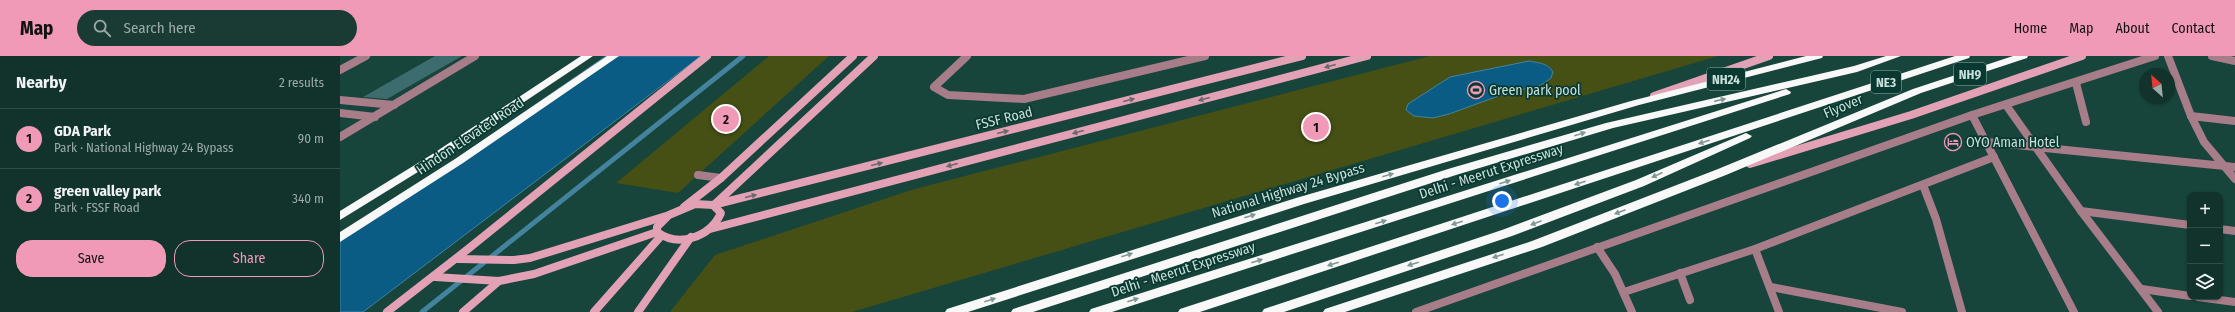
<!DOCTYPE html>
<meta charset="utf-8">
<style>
body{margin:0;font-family:"Fira Sans Condensed",sans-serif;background:#1a3b34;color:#f1f3f6}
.controls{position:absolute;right:12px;bottom:12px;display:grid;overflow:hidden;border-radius:8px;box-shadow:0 1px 3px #0004}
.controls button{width:36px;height:36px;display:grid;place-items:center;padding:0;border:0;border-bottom:1px solid #304e48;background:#11332c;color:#f1f3f6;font:20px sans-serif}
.compass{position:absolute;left:1799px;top:12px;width:36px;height:36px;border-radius:50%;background:#11332c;box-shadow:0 1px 3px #0004;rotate:333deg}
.you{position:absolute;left:1162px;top:145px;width:14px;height:14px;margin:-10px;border:3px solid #fff;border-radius:50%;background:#1a73e8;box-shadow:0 0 0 6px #1a73e833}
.badge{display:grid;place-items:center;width:26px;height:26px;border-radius:50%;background:#f09ab7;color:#111;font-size:13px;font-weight:700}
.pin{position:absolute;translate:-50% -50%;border:2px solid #fff;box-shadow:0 1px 4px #0006}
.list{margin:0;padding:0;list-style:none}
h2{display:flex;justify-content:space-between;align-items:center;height:52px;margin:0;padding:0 16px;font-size:17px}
h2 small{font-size:13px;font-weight:400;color:#9caaa9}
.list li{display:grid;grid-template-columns:26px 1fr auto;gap:12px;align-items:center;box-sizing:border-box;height:60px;padding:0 16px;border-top:1px solid #304e48}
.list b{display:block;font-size:15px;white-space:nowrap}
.list p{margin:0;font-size:13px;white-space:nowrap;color:#9caaa9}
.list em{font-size:13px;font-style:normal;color:#9caaa9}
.actions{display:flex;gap:8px;padding:12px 16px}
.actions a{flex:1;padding:9px 0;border:1px solid #f09ab7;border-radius:16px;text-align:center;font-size:14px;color:#f09ab7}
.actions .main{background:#f09ab7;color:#111}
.icon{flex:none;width:22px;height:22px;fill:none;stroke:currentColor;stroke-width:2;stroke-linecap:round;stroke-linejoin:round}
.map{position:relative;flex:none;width:1895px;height:256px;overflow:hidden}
header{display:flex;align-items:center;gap:24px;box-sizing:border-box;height:56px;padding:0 20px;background:#f09ab7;color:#111}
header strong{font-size:19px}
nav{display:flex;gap:22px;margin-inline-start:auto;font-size:14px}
.search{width:280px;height:36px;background:#1a3b34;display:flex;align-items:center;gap:10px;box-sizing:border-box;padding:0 14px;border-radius:22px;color:#9caaa9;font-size:15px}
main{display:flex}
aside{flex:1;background:#11332c}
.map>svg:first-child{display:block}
</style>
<header>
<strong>Map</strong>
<div class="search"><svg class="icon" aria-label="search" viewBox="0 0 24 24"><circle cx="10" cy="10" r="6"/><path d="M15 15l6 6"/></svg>Search here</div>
<nav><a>Home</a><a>Map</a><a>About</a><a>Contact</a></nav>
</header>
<main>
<aside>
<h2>Nearby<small>2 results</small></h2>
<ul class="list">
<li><span class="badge">1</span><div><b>GDA Park</b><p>Park · National Highway 24 Bypass</p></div><em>90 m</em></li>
<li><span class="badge">2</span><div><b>green valley park</b><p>Park · FSSF Road</p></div><em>340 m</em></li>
</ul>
<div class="actions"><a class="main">Save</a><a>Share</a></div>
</aside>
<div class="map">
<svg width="1895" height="256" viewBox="0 0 1895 256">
<rect width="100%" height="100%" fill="#17443b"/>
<g fill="#465015">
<polygon points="429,0 489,0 338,137 276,127"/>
<polygon points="1090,0 1378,0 512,256 330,256 375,199 571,134"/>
</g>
<g fill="#0a5c85" stroke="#43839e">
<polygon points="266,0 361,0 23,256 0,256 0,183"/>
<path d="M1189,5C1199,7 1208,7 1213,16L1211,22L1201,29L1164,38L1109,58L1093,62L1074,60L1066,54L1068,48L1110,21Z"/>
</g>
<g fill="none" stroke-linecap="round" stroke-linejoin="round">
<polyline stroke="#43839e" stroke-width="5" points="82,256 403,0"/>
</g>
<polygon fill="#3d6c6e" points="95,0 122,0 47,43 23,41"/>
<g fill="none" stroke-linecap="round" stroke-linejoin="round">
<polyline stroke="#a77d8a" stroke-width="8" points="358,119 381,122"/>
<g stroke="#a77d8a" stroke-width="8">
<polyline points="627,0 594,31 608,39 684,43 865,0"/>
<polyline points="1828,0 1851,60 1864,86 1895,123"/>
<polyline points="1872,0 1895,5"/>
<polyline points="0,14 26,0"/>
<polyline points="1736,27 1746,66"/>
<polyline points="0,44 54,49"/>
<polyline points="1666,49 1741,155 1818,256"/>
<polyline points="0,57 35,61"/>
<polyline points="1632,59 1734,256"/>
<polyline points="1851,60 1895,65"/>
<polyline points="0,81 135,0"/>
<polyline points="1646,86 1895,111"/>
<polyline points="1583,129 1596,163 1622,256"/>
<polyline points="1741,155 1850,169"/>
<polyline points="1880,173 1895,175"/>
<polyline points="1257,191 1275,218 1292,256"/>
<polyline points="1415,193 1439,256"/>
<polyline points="1340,217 1350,244"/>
<polyline points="1431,231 1562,256"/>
<polyline points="1802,233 1850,240"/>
<polyline points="1284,236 1415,193 1654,101"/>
<polyline points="1858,241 1895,246"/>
<polyline points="1076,256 1632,59 1815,0"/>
</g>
<g stroke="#e3a1b6" stroke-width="8">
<polyline points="1314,40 1429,0"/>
<polyline points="1410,108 1571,59 1742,0"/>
<path d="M355,148L373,149L381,157C370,181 339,192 317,176V171L329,159Z"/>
<polyline points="373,149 962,0"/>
<polyline points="374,149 534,0"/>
<polyline points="344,151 381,122 513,0"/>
<polyline points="370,173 1027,0"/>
<polyline points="118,203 174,204 190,202 326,160"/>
<polyline points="95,221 159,225 194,218 317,176"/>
<polyline points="47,256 128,193 367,0"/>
<polyline points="123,256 159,225"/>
<polyline points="254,256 321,180"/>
<polyline points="298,256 351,181"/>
</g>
<g fill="#f8f8f8" fill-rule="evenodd">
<polygon points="241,0 253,0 99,103 0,164 0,155 91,99"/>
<polygon points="267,0 279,0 123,107 0,186 0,176 115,103"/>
<polygon points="1466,0 1483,0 1482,2 1299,49 964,148 628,256 605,256 607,253 956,142 1291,45"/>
<polygon points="1546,0 1561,0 1517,16 1273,72 1116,119 693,256 671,256 673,253 1108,113 1266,67 1514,10"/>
<polygon points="1615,0 1630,0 1629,2 860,256 838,256 840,253"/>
<polygon points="1673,0 1688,0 1687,2 1581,37 1386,119 1202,191 1005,256 983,256 985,253 1192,185 1378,113 1573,33"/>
<polygon points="1446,33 1451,36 1450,38 772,256 749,256 751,253"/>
<polygon points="1406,77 1412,80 1410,82 1304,130 1172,180 944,256 922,256 924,253 1162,174 1296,124"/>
</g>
</g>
<defs><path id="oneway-solid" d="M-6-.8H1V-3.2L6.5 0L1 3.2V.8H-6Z"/></defs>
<g fill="#6b686d">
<use href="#oneway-solid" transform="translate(990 10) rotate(165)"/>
<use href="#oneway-solid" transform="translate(864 43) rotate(165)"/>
<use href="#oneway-solid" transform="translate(789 44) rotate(-14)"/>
<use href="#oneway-solid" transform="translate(663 76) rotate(-14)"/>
<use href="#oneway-solid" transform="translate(738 76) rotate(165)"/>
<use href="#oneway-solid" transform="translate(537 108) rotate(-14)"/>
<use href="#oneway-solid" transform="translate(612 109) rotate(165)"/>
<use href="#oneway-solid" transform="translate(411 140) rotate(-14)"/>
</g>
<g fill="#809894">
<use href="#oneway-solid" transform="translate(1380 44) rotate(-13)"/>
<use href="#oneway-solid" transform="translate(1240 78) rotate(-17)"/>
<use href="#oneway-solid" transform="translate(1364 86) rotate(162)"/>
<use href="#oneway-solid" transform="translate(1048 119) rotate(-16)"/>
<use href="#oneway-solid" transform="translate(1317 119) rotate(156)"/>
<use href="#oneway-solid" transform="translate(1165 126) rotate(-18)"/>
<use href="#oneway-solid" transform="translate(1240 127) rotate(162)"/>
<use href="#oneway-solid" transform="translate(1280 156) rotate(159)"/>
<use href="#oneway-solid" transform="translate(910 160) rotate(-18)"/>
<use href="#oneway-solid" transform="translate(1041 166) rotate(-18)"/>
<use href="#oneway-solid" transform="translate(1117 167) rotate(162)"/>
<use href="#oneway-solid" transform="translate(1196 167) rotate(159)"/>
<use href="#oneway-solid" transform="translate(787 199) rotate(-18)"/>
<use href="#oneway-solid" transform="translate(1158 200) rotate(162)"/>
<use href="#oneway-solid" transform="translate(917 205) rotate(-18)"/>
<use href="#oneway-solid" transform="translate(993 208) rotate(162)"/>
<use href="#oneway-solid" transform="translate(1073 208) rotate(162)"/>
<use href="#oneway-solid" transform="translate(650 244) rotate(-18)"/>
<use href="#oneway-solid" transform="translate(793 244) rotate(-18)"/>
</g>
<defs>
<g id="stadium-ring" transform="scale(0.9)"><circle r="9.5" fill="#093931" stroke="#f09ab7" stroke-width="1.5"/><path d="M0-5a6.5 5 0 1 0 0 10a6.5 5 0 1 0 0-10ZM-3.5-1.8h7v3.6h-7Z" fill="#f09ab7"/></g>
<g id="hotel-ring" transform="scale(0.9)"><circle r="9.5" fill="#093931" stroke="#f09ab7" stroke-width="1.5"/><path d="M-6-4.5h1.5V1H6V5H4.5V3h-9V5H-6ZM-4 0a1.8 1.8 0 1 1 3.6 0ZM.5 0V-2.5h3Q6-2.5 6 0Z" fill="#f09ab7"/></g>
</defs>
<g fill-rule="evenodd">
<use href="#stadium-ring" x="1136" y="34"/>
<use href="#hotel-ring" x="1613" y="86"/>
</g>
<g text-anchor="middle" stroke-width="3.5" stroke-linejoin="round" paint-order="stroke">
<g fill="#093931" stroke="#8fada7" stroke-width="1">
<rect x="1614" y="7" width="32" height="22" rx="3"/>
<rect x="1367" y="12" width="38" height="22" rx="3"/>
<rect x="1531" y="15" width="30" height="22" rx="3"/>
</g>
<g font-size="13" font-weight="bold" fill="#c9dfda">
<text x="1630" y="23">NH9</text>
<text x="1386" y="28">NH24</text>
<text x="1546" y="31">NE3</text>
</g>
<g font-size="14" fill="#c9dfda" stroke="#093931" text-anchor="start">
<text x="1149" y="39">Green park pool</text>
<text x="1626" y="91">OYO Aman Hotel</text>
</g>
<g font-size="14" fill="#c9dfda" stroke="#093931">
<text transform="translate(1503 50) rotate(-23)" y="5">Flyover</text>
<text transform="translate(664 62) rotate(-14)" y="5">FSSF Road</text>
<text transform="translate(130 80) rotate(-34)" y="5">Hindon Elevated Road</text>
<text transform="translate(1151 115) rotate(-18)" y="5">Delhi - Meerut Expressway</text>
<text transform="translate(948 134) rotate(-17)" y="5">National Highway 24 Bypass</text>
<text transform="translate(843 213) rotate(-18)" y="5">Delhi - Meerut Expressway</text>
</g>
</g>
</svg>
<div class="controls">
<button>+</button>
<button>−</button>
<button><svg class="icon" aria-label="layers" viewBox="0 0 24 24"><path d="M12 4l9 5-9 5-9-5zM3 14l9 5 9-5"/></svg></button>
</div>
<svg class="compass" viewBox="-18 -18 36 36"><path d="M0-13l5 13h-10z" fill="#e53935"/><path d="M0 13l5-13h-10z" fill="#9caaa9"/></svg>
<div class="you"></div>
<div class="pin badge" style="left:976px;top:71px">1</div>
<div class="pin badge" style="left:386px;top:63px">2</div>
</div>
</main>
